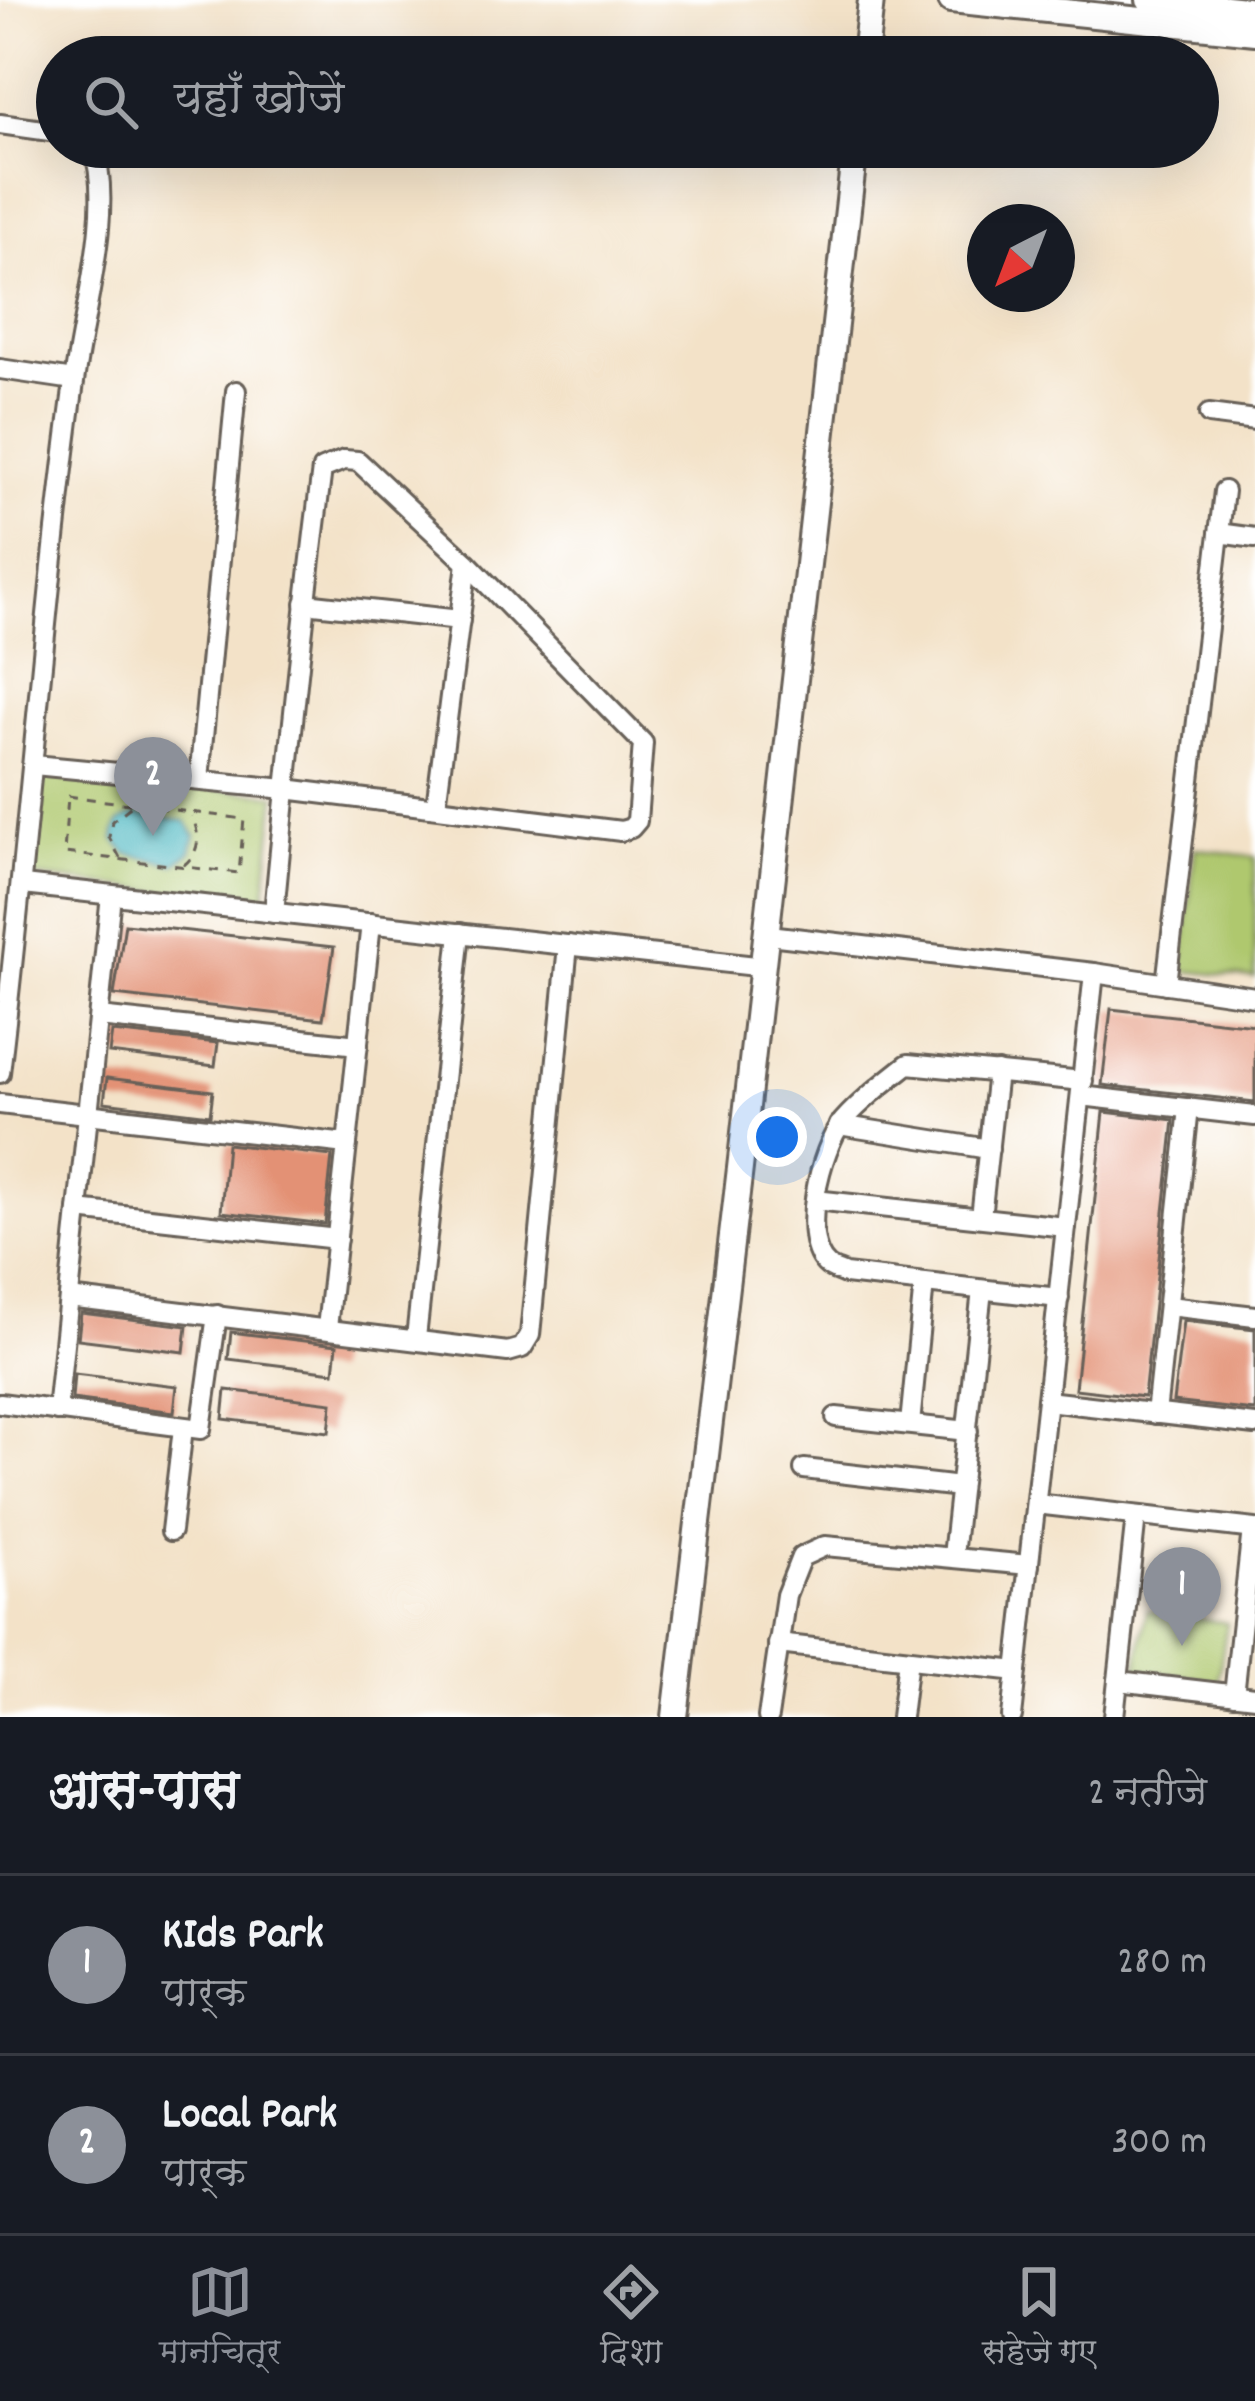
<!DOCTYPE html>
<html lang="hi">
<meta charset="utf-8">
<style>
body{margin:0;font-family:Dekko,"Playpen Sans Deva",sans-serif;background:#20242c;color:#f1f3f6}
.compass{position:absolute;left:967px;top:204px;width:108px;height:108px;border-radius:50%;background:#171b24;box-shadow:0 12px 48px #0002;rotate:222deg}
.you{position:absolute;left:777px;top:1137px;width:42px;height:42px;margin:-30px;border:9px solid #fff;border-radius:50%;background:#1a73e8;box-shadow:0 0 0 18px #1a73e833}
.badge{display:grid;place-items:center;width:78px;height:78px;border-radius:50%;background:#8c9099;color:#fff;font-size:39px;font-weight:700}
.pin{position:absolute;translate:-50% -99px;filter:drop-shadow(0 3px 6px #0008)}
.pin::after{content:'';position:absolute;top:63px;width:42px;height:36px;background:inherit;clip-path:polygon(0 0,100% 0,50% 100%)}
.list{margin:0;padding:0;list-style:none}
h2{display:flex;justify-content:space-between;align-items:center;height:156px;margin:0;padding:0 48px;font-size:51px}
h2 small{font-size:39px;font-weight:400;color:#9ea1a6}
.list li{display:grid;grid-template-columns:78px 1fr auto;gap:36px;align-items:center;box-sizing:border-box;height:180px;padding:0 48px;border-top:3px solid #363941}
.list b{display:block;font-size:45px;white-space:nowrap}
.list p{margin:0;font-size:39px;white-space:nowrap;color:#9ea1a6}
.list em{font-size:39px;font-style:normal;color:#9ea1a6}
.icon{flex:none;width:66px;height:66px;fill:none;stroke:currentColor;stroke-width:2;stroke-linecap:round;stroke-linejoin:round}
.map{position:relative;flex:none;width:1255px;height:1717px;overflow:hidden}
.search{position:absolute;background:#171b24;box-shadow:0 12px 48px #0002;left:36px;right:36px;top:36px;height:132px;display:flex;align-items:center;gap:30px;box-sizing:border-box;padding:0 42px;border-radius:66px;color:#9ea1a6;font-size:45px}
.sheet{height:516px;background:#171b24}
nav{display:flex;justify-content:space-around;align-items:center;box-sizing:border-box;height:168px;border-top:3px solid #363941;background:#171b24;font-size:33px;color:#9ea1a6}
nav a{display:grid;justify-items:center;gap:6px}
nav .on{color:#8c9099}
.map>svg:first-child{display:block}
</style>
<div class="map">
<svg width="1255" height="1717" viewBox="0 0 1255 1717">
<rect width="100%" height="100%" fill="#fff"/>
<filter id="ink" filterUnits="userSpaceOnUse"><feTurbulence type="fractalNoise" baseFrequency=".00833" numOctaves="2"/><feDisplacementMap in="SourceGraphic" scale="24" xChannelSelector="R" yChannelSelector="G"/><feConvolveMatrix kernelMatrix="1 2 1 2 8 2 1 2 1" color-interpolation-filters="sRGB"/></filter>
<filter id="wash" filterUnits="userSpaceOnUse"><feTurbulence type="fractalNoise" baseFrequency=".004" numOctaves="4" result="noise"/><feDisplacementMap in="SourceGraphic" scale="48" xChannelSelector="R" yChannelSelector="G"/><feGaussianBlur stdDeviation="2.7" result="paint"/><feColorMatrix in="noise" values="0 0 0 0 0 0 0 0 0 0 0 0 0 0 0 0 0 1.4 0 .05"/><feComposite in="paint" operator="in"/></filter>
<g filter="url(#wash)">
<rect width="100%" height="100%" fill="#f3e2c8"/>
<g fill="#afc86e" stroke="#667245" stroke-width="3">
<polygon points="41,771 276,795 264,904 31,876"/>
<polygon points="1195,848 1255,857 1255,978 1182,971"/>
<polygon points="1147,1610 1227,1623 1218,1682 1137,1669"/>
</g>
<path fill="#46b5bf" stroke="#31686e" stroke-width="3" d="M137,814L186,821L195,835L191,852L175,864L127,854L114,839C115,822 122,819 137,814Z"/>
<g id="blocks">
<g fill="#e39175">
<polygon points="125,924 334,947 323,1019 114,995"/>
<polygon points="1111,1009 1255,1025 1255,1102 1102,1085"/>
<polygon points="112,1032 218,1043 215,1066 109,1053"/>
<polygon points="107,1078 213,1091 210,1115 104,1102"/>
<polygon points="1104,1112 1174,1120 1144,1397 1075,1389"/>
<polygon points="227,1144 332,1156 325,1224 221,1212"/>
<polygon points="81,1313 187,1326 184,1352 78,1339"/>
<polygon points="1183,1321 1255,1329 1255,1411 1173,1402"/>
<polygon points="231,1332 337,1345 334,1372 228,1359"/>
<polygon points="74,1374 177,1386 174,1412 72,1399"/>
<polygon points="226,1390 332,1403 329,1432 223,1419"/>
</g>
</g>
</g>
<g filter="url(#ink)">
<use href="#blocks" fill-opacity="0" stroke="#676158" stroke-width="3"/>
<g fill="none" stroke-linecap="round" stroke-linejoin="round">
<g stroke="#676158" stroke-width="24">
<g id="minor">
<polyline points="0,124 57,132"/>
<polyline points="0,369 74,380"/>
<polyline points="1209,414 1255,420"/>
<polyline points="1219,533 1255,538"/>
<polyline points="305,603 460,620"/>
<path d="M34,765L286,789L621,831L631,828L637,821L643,743L467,563L358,461L344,460L322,469C303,617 288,765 274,913"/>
<polyline points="199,780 236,391"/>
<polyline points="436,806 467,563"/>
<polyline points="23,885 765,967"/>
<polyline points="769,935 1094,973 1255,997"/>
<polyline points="1166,984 1224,491"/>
<polyline points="99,1017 358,1045"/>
<path d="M0,1073C28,843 43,611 74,382C82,316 115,208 93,147"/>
<polyline points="1081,1096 1255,1116"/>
<polyline points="0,1104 347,1144"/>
<polyline points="839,1125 989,1149"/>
<polyline points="815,1200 1066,1227"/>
<polyline points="78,1210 337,1239"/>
<polyline points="981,1217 997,1072"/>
<polyline points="69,1298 508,1352 522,1348 530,1335 568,945"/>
<path d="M1059,1298L845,1274C839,1271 833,1270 828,1266C797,1241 821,1147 843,1121C862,1100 885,1082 908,1064L1083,1081"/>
<polyline points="1168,1306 1255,1316"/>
<polyline points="327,1328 371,923"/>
<polyline points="416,1338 460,933"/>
<polyline points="1047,1401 1255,1425"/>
<polyline points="0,1403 201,1429 217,1315"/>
<polyline points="57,1411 111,895"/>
<polyline points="1156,1414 1189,1108"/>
<polyline points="836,1417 968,1431"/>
<polyline points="910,1424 924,1283"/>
<polyline points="804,1469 960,1487"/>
<polyline points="1036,1504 1255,1529"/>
<polyline points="171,1531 183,1428"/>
<polyline points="953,1556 982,1290"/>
<polyline points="778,1644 1017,1671"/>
<polyline points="1118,1681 1255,1697"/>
<polyline points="1234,1695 1252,1529"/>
<polyline points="768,1717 786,1595 801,1557 825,1546 1029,1565"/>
<polyline points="901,1717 908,1659"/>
<polyline points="1012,1717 1094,973"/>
<polyline points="1114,1717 1136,1516"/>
</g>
</g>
<g stroke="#676158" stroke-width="30">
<g id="secondary">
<polyline points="951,0 1255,32"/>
<polyline points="1149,0 1255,11"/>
<polyline points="865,57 871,0"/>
<path d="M675,1717C738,1194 798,671 855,147"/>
</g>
</g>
<g stroke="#676158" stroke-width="3" stroke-dasharray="9 9" stroke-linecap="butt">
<polygon points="68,796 244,819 239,873 64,853"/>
<polyline points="120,858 109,837 112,821 133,805"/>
<path d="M184,865C201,851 200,835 192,816"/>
</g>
<use href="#minor" stroke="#fff" stroke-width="18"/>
<use href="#secondary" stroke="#fff" stroke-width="24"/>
</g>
</g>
</svg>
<svg class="compass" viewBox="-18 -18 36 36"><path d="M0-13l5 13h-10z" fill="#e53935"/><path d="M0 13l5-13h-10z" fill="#9ea1a6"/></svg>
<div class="you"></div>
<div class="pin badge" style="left:1182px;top:1646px">1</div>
<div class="pin badge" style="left:153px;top:836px">2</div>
<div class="search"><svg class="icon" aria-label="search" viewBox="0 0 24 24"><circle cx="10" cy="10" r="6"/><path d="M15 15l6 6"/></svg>यहाँ खोजें</div>
</div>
<section class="sheet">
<h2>आस-पास<small>2 नतीजे</small></h2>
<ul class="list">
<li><span class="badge">1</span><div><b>KIds Park</b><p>पार्क</p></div><em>280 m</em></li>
<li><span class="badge">2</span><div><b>Local Park</b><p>पार्क</p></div><em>300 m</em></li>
</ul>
</section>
<nav>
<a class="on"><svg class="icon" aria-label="map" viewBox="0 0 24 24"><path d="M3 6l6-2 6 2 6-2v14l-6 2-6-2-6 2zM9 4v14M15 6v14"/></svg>मानचित्र</a>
<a><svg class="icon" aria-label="directions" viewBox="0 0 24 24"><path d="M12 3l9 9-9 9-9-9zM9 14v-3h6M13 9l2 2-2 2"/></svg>दिशा</a>
<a><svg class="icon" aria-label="saved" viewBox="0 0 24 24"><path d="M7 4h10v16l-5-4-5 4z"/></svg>सहेजे गए</a>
</nav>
